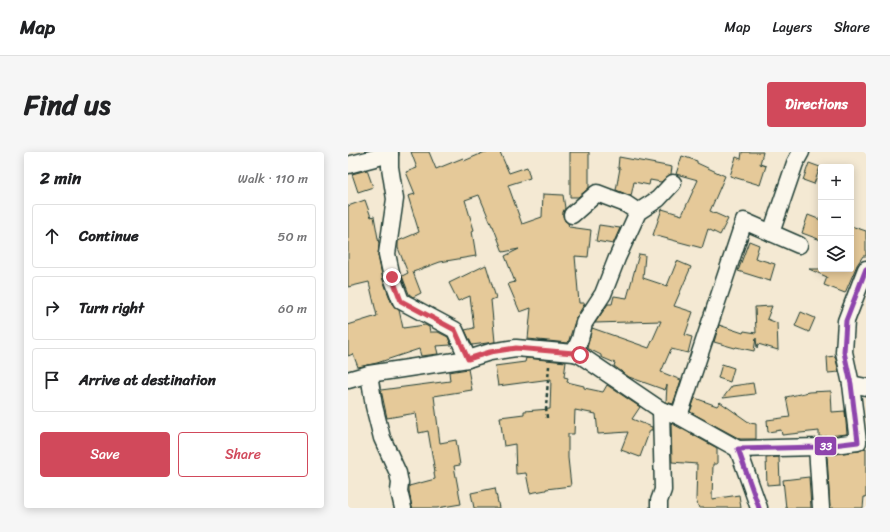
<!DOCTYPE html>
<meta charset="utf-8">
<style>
body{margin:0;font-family:Sriracha,sans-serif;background:#f6f6f6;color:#202124}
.controls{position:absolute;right:12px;top:12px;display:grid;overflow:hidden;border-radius:4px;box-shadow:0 2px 10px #0003}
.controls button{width:36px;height:36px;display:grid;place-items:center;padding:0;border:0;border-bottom:1px solid #e0e0e0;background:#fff;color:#202124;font:20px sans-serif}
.stop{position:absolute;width:12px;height:12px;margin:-9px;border:3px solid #d1495b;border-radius:50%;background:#fff}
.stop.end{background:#d1495b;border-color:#fff;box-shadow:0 1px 4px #0008}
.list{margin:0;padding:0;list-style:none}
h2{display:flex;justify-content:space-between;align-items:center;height:52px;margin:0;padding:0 16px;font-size:17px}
h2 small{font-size:13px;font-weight:400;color:#757577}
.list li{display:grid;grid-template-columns:26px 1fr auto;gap:12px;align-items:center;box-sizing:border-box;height:64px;margin:0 8px 8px;padding:0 8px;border:1px solid #e0e0e0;border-radius:4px}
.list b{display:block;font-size:15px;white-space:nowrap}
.list em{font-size:13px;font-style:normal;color:#757577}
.actions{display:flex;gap:8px;padding:12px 16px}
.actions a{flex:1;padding:9px 0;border:1px solid #d1495b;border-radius:4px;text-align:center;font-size:14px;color:#d1495b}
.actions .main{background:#d1495b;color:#fff}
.icon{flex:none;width:22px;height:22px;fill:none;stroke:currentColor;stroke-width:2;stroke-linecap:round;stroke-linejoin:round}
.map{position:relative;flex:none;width:518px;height:356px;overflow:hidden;border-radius:4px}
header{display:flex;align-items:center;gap:24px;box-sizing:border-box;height:56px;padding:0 20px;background:#fff;border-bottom:1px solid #e0e0e0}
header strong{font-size:19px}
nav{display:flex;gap:22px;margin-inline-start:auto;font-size:14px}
.intro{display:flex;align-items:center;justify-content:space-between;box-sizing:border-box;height:96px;padding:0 24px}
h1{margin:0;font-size:28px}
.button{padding:10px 18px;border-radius:4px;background:#d1495b;color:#fff;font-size:14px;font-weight:700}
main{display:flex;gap:24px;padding:0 24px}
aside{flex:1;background:#fff;border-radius:4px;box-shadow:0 2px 10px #0003}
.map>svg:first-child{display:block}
</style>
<header>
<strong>Map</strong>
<nav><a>Map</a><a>Layers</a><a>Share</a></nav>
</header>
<div class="intro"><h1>Find us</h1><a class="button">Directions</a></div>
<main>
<aside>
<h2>2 min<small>Walk · 110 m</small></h2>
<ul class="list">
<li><svg class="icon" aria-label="ahead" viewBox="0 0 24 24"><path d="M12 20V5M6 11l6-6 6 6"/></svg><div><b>Continue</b></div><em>50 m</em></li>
<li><svg class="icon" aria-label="right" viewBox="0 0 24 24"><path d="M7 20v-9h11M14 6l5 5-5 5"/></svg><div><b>Turn right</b></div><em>60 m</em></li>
<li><svg class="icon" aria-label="arrive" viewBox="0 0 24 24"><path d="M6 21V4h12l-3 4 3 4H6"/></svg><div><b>Arrive at destination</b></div></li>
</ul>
<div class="actions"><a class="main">Save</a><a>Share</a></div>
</aside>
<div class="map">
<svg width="518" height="356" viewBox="0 0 518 356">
<rect width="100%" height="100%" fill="#f4e9d3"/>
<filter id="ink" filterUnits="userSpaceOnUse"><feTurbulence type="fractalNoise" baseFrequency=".025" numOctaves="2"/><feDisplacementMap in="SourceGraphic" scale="8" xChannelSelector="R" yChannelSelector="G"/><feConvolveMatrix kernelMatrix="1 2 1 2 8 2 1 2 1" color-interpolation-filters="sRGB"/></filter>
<g filter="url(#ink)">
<g fill="#e5c999" stroke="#1f3d34">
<polygon points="63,0 81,0 88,17 115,6 116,9 137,0 152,0 161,21 179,15 182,26 160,33 174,72 194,65 195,42 215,43 217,56 215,60 215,64 217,69 220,71 221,75 243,78 240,105 227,104 231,151 237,151 228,166 220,191 180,187 183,156 172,160 160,132 167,130 157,104 171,97 155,100 145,74 144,74 131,43 117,48 126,78 124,79 128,104 92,110 65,120 73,141 65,145 61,142 54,124 60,121 50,96 50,89 71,80 60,44 67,42 58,20 69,16"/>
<polygon points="222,0 241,0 241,36 230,45 222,45"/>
<polygon points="394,0 415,0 412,12 418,14 412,33 382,24 388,5 393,7"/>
<polygon points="334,4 349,9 349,11 377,24 362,59 380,67 372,83 360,77 354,96 305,83 314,57 334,63 350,28 328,22"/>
<polygon points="271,5 324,15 323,22 313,30 302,28 301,33 286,30 283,44 268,38 272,16 270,16"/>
<polygon points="461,11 472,15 466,32 455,28"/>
<polygon points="19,18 25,35 10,40 4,22"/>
<polygon points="17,48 23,65 26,64 31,92 30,104 35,128 44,152 51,158 55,176 77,173 81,175 82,180 90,180 100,185 103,193 88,194 90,202 73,204 71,197 29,211 10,215 5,202 0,204 0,173 29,164 21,130 0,135 0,54"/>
<polygon points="460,63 473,68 473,88 454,81"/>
<polygon points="251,73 272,76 265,92 248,89"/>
<polygon points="503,74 518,79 518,104 515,104 509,113 497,141 476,133 479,125 461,117 503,117"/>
<polygon points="401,89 411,93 407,106 427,112 422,129 390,119"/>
<polygon points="291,102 297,103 295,126 319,134 329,109 343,115 326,154 345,160 337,183 344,185 340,201 323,197 313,220 333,228 325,252 318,250 319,233 317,238 281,225 266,214 267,211 253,205 253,203 239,196 244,176 301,196 313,169 247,171 260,152 264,152 266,144 279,146"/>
<polygon points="138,113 148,146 143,148 147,190 124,193 117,178 126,176 122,144 110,149 101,131"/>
<polygon points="424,154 419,167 429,171 430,198 410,192 409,196 408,186 406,199 388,195 387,196 366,190 371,173 395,181 396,179 408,181 407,155"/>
<polygon points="453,160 467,166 461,180 447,174"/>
<polygon points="487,204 491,220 480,221 479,205"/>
<polygon points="178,206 218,210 216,225 220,226 219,230 236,234 236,236 255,240 259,233 292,255 284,267 304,275 304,278 302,278 292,305 273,298 280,280 250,282 248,262 227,258 226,282 220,282 220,306 223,334 198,337 198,338 182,341 178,321 168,322 167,292 156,294 152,265 176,262 176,259 202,257 203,227 150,234 147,214 177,210"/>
<polygon points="374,212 386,216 382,230 370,226"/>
<polygon points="120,217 124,238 86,244 92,291 108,288 112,313 106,314 113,352 89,356 64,356 61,338 61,334 87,327 86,320 87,320 80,279 71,281 68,261 39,266 33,238 102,229 101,220"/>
<polygon points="405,231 407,242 375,246 384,234"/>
<polygon points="483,239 484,260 497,259 499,282 471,285 471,279 434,283 433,278 420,280 419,268 442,265 438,245 461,240"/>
<polygon points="347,246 369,254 372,250 402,271 408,272 408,287 392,287 342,260"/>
<polygon points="323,271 369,296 369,312 365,312 364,347 391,343 393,356 351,356 348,348 349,312 324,310"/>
<polygon points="518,296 518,345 516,345 515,356 482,356 479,303 511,299"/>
<polygon points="431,305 432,332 419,333 418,306"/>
<polygon points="461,325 463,356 438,356 435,328"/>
<polygon points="147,336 151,356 126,356 123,341"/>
</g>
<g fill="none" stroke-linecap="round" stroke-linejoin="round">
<g stroke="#1f3d34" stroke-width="19">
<g id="street">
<polyline points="42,0 42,15 47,47 39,102 44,125 53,149 107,178 120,207"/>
<polyline points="0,13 42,2"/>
<polyline points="224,63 249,41 278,52 290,60"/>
<polyline points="423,81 447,11 453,0"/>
<polyline points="226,201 232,187 236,171 255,142 269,106 290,60 310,47 325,31"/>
<polyline points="21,222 26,254 34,286 50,321 52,331 51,339 55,356"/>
<polyline points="0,228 21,222 120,207 142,200 168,196 226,201 232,203 313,258 331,264 396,69 451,93"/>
<polyline points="503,232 518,235"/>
<polyline points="331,264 390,297"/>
<polyline points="469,295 473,356"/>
<polyline points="311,356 311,349 315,338 313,258"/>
<polyline points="411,356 390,297 469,295 510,290 503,232 496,200 498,169 518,117"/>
</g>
</g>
<polyline stroke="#1f3d34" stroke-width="2.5" stroke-dasharray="4 3" stroke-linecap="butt" points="199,266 198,255 201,214"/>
<use href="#street" stroke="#fbf7ec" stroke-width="16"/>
<g stroke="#fbf7ec" stroke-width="8">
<polyline id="bus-1" points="411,356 390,297 469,295 510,290 503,232 496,200 498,169 518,117"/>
</g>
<use href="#bus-1" stroke="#8e44ad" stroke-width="5"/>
</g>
</g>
<g fill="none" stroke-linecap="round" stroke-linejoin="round" filter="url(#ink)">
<polyline stroke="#d1495b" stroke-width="5" points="44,125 53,149 107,178 120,207 142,200 168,196 226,201 232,203"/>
</g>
<rect stroke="#fbf7ec" stroke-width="1.5" x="466" y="284" width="23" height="20" rx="4" fill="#8e44ad"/>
<g font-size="11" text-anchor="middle" font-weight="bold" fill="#fff">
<text x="478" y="298">33</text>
</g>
</svg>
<div class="controls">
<button>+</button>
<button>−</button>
<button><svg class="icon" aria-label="layers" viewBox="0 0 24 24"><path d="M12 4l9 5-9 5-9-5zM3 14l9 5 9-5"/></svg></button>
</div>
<div class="stop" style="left:232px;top:203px"></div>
<div class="stop end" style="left:44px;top:125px"></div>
</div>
</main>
